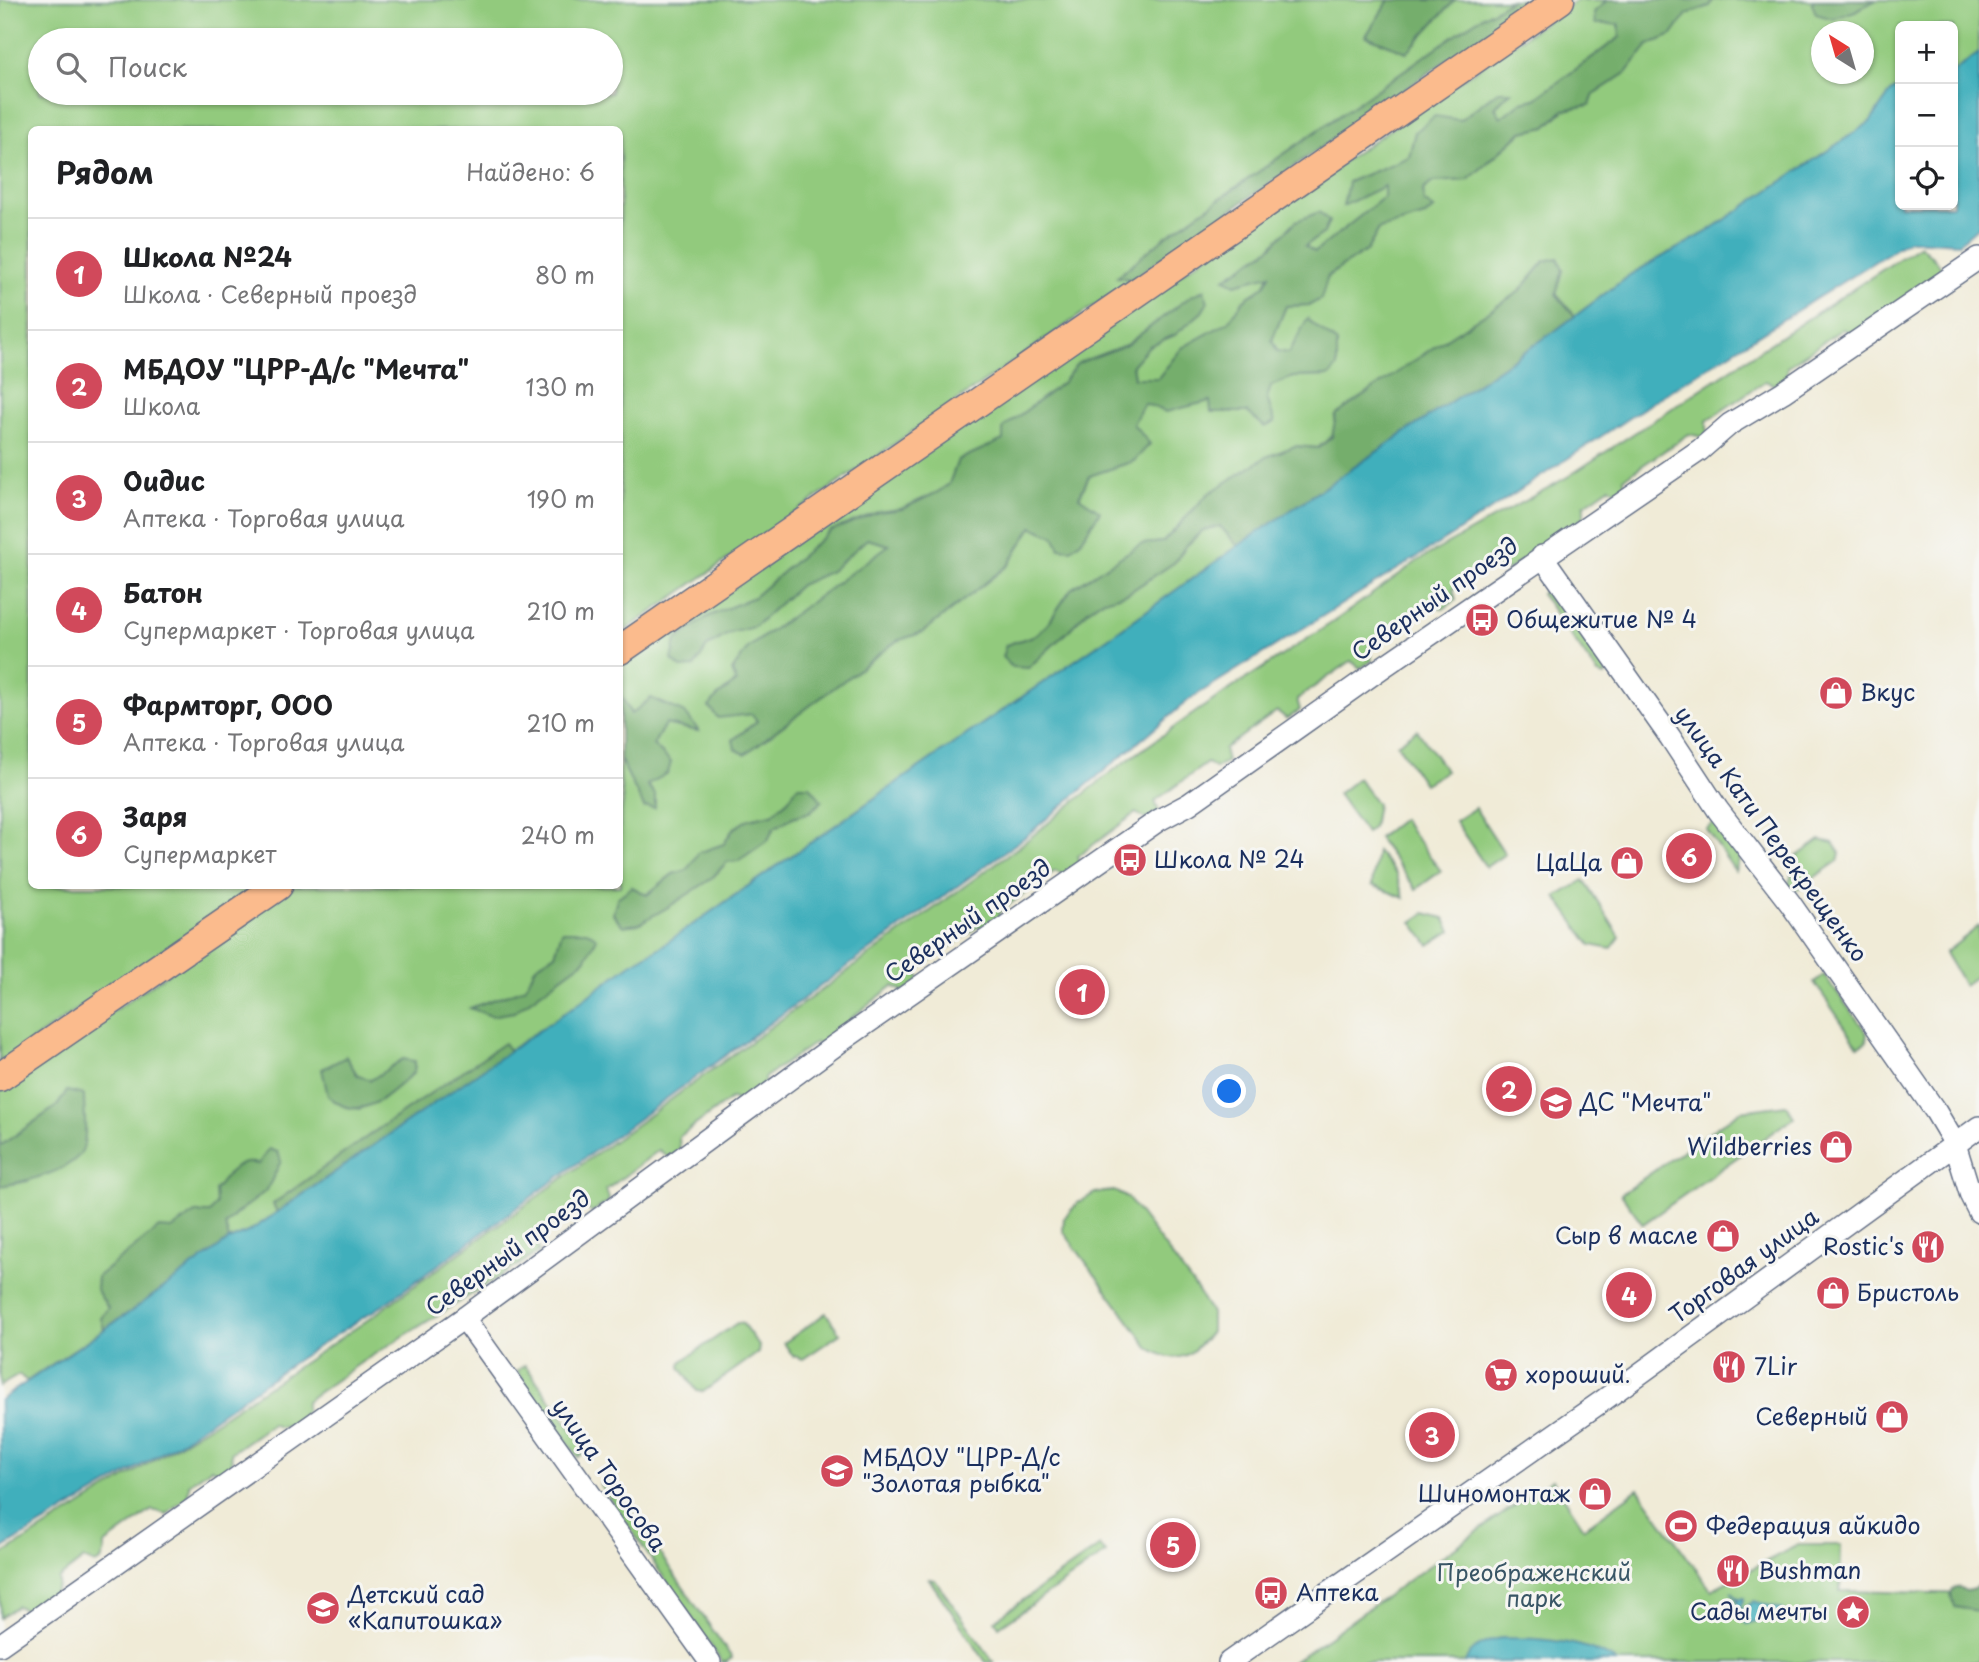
<!DOCTYPE html>
<html lang="ru">
<meta charset="utf-8">
<style>
body{margin:0;font-family:"Playpen Sans",sans-serif;background:#f2f2f2;color:#202124}
.controls{position:absolute;right:21px;top:21px;display:grid;overflow:hidden;border-radius:10px;box-shadow:0 2px 5px #0004}
.controls button{width:63px;height:63px;display:grid;place-items:center;padding:0;border:0;border-bottom:2px solid #e0e0e0;background:#fff;color:#202124;font:35px sans-serif}
.compass{position:absolute;left:1811px;top:21px;width:63px;height:63px;border-radius:50%;background:#fff;box-shadow:0 2px 5px #0004;rotate:323deg}
.you{position:absolute;left:1230px;top:1092px;width:24px;height:24px;margin:-18px;border:5px solid #fff;border-radius:50%;background:#1a73e8;box-shadow:0 0 0 10px #1a73e833}
.badge{display:grid;place-items:center;width:46px;height:46px;border-radius:50%;background:#d1495b;color:#fff;font-size:23px;font-weight:700}
.pin{position:absolute;translate:-50% -50%;border:4px solid #fff;box-shadow:0 2px 7px #0006}
.list{margin:0;padding:0;list-style:none}
h2{display:flex;justify-content:space-between;align-items:center;height:91px;margin:0;padding:0 28px;font-size:30px}
h2 small{font-size:23px;font-weight:400;color:#757577}
.list li{display:grid;grid-template-columns:46px 1fr auto;gap:21px;align-items:center;box-sizing:border-box;height:112px;padding:0 28px;border-top:2px solid #e0e0e0}
.list b{display:block;font-size:26px;white-space:nowrap}
.list p{margin:0;font-size:23px;white-space:nowrap;color:#757577}
.list em{font-size:23px;font-style:normal;color:#757577}
.icon{flex:none;width:38px;height:38px;fill:none;stroke:currentColor;stroke-width:2;stroke-linecap:round;stroke-linejoin:round}
.map{position:relative;flex:none;width:1979px;height:1662px;overflow:hidden}
.search{position:absolute;background:#fff;box-shadow:0 2px 5px #0004;left:28px;top:28px;width:595px;height:77px;display:flex;align-items:center;gap:18px;box-sizing:border-box;padding:0 24px;border-radius:38px;color:#757577;font-size:26px}
.panel{position:absolute;background:#fff;box-shadow:0 2px 5px #0004;left:28px;top:126px;width:595px;height:763px;border-radius:10px}
.map>svg:first-child{display:block}
</style>
<div class="map">
<svg width="1979" height="1662" viewBox="0 0 1979 1662">
<rect width="100%" height="100%" fill="#f6f6f2"/>
<filter id="ink" filterUnits="userSpaceOnUse"><feTurbulence type="fractalNoise" baseFrequency=".0143" numOctaves="2"/><feDisplacementMap in="SourceGraphic" scale="14" xChannelSelector="R" yChannelSelector="G"/><feConvolveMatrix kernelMatrix="1 2 1 2 8 2 1 2 1" color-interpolation-filters="sRGB"/></filter>
<filter id="wash" filterUnits="userSpaceOnUse"><feTurbulence type="fractalNoise" baseFrequency=".00686" numOctaves="4" result="noise"/><feDisplacementMap in="SourceGraphic" scale="28" xChannelSelector="R" yChannelSelector="G"/><feGaussianBlur stdDeviation="1.57" result="paint"/><feColorMatrix in="noise" values="0 0 0 0 0 0 0 0 0 0 0 0 0 0 0 0 0 1.4 0 .05"/><feComposite in="paint" operator="in"/></filter>
<g filter="url(#wash)">
<rect width="100%" height="100%" fill="#f0ebd7"/>
<g fill="#92ca7d" stroke="#567c6e" stroke-width="2" fill-rule="evenodd">
<path d="M0,0H1389L1366,36L1407,52L1455,0H1511L1475,21L1165,237L1118,277L1131,280L620,634V130H32V886H256L0,1063ZM40,40H611V93H40Z"/>
<path d="M1577,0H1608L1603,3L1619,24L1620,37L1535,99L1522,102L1501,118L1495,107L1510,92L1498,91L1460,120L1415,132L1409,157L1348,182L1385,185L1384,197L1315,253L1305,246L1324,232L1329,221H1296L1270,248L1225,278L1235,284L1271,274L1264,286L1244,300L1228,322L1182,348L1158,378H1134L1132,365L1148,346L1175,335L1204,290L1191,296L1126,345L1078,363L1062,383L1003,428L1004,440L958,460L949,484L938,492L901,509L878,512L830,531L754,597L707,617L694,667L707,647L730,633L754,627L800,585L831,571L867,539L890,545L748,648L736,682L717,697L718,717L752,714L757,721L733,740L745,754L897,640L923,632L1008,565L1032,527L1055,536L1079,498L1089,476L1134,461L1132,424L1144,403L1166,412L1211,400L1212,412H1248L1267,398L1270,386L1293,377L1330,376L1308,319L1289,354L1277,351L1272,340L1286,306L1310,305L1328,276L1367,250L1379,229L1425,216L1434,209L1424,202L1423,189L1433,182L1468,180L1522,132L1546,127L1564,110L1590,105L1594,94L1625,74L1648,45L1672,35L1687,14L1710,6L1713,0H1814L1812,3L1855,11L1876,0H1979V53L1953,72V26H1900V86L1891,92L1870,122L1707,232L1631,274L1575,316L1556,294L1563,270L1559,259L1545,261L1520,291L1434,347L1318,448L1295,446L1208,494L1163,542L1141,545L1071,589L1047,625L1036,635L1006,645L1028,668L1069,630L1088,610L1101,601L1128,593L1175,562L1185,547L1203,530L1220,526L1238,546L1121,629L902,779L659,948L631,964L580,1002L510,1050L503,1044L371,1134L273,1204L277,1212L250,1231L229,1240L225,1225L237,1213L255,1200L258,1164L216,1204L210,1213H195L96,1289L108,1308L101,1318L104,1329L27,1381L19,1375L0,1386V1186L28,1181L67,1091L57,1106L0,1146V1089L295,886H620V818L623,802L620,780V759L644,807L647,785L671,762L653,745L665,724L698,731L631,714L620,694V661ZM1822,32H1864V74H1822ZM798,786L822,801L810,812L793,817L774,828L727,862L711,879L670,906L638,924L632,887L646,895L673,874L688,870L698,853L724,844L733,829L749,819L772,814L788,800ZM555,954L514,1012L471,1009L525,988L536,966ZM346,1057L358,1076L371,1081L403,1059L415,1062L414,1073L381,1100L360,1109L345,1107Z"/>
<path d="M1920,245L1945,270L1855,333L1842,329L1787,367V379L1778,386L1765,381L1707,421V434L1702,437L1689,434L1624,478L1625,490L1620,493L1610,487L1584,505V517L1508,570L1489,566L1453,589L1456,600L1443,609L1433,603L1369,649L1372,661L1360,668L1351,661L1297,699L1300,710L1287,719L1277,711L1224,749L1227,761L1215,768L1207,763L1155,801L1159,812L1147,820L1136,813L1078,856L1081,865L1065,876L1055,871L999,912L1001,923L988,932L979,926L917,970L920,982L904,992L893,986L850,1019L852,1028L823,1049L816,1042L764,1078L765,1089L743,1104L732,1098L679,1137L680,1150L669,1158L659,1150L606,1190L609,1198L608,1202L592,1212L582,1206L535,1238L539,1252L362,1362L306,1401V1411C298,1421 285,1433 272,1424L231,1453C233,1465 231,1467 221,1472L211,1468L189,1484C190,1503 178,1501 167,1514L152,1510L104,1545V1553L101,1561L95,1564L84,1559L58,1579C61,1595 39,1603 27,1611L17,1606L0,1618V1556L210,1425L366,1321L1021,845L1115,769L1200,709L1336,620L1419,560L1569,476Z"/>
<polygon points="1550,587 1609,667 1605,676 1598,674 1541,593"/>
<polygon points="1417,730 1446,771 1424,784 1397,744"/>
<polygon points="1358,778 1377,804 1373,827 1366,833 1338,794"/>
<polygon points="1475,808 1505,854 1486,867 1455,821"/>
<polygon points="1402,819 1441,871 1416,889 1378,838"/>
<polygon points="1715,822 1741,856 1735,871 1706,829"/>
<polygon points="1820,840 1833,843 1840,853 1838,861 1795,891 1786,891 1794,868 1789,862"/>
<polygon points="1377,851 1396,874 1404,898 1372,885"/>
<polygon points="1584,880 1620,937 1611,949 1591,945 1556,897"/>
<polygon points="1425,913 1444,918 1451,931 1429,945 1412,922"/>
<polygon points="1979,926 1979,974 1964,985 1945,953"/>
<polygon points="1824,975 1867,1033 1866,1042 1858,1046 1814,982"/>
<polygon points="1786,1105 1794,1117 1643,1224 1621,1194 1740,1111"/>
<path d="M1114,1191L1128,1198L1197,1290L1211,1313V1332C1191,1356 1178,1367 1149,1348L1063,1231L1064,1218L1078,1203L1095,1193Z"/>
<polygon points="826,1313 840,1334 803,1359 793,1356 784,1343"/>
<polygon points="737,1323 743,1324 759,1346 758,1353 703,1392 697,1391 680,1367 681,1362"/>
<polygon points="525,1365 587,1450 578,1457 517,1371"/>
<polygon points="608,1479 732,1658 726,1662 722,1662 600,1485"/>
<polygon points="1552,1479 1584,1528 1638,1489 1711,1590 1798,1545 1841,1545 1840,1591 1979,1594 1979,1662 1293,1662"/>
<polygon points="1100,1546 1106,1553 999,1627 995,1620"/>
<polygon points="929,1579 935,1580 994,1662 986,1662"/>
</g>
<g fill="#75ae6c" stroke="#486e65" stroke-width="2">
<polygon points="1389,0 1455,0 1407,52 1366,36"/>
<polygon points="1511,0 1533,0 1132,279 1117,277 1165,237 1475,21"/>
<polygon points="1608,0 1713,0 1710,6 1687,14 1672,35 1648,45 1625,74 1594,94 1590,105 1564,110 1546,127 1522,132 1468,180 1433,182 1423,190 1424,202 1434,209 1425,216 1379,229 1367,250 1328,276 1321,299 1310,305 1286,306 1272,340 1277,351 1289,353 1307,319 1337,343 1337,367 1330,376 1293,377 1271,386 1267,398 1275,422 1265,427 1247,412 1211,412 1210,401 1166,412 1144,403 1133,424 1150,444 1134,461 1089,476 1079,497 1100,511 1081,541 1071,549 1060,548 1054,536 1032,527 1008,565 923,632 897,641 745,754 735,749 733,740 757,721 752,714 718,718 709,707 717,697 736,682 732,671 748,648 889,545 867,539 831,571 800,585 754,627 730,633 708,646 694,667 681,668 672,660 676,640 707,617 754,597 830,531 878,512 902,509 938,492 949,484 958,460 1003,440 1003,428 1062,383 1078,363 1126,345 1191,296 1204,290 1208,302 1202,312 1175,335 1149,346 1132,365 1134,378 1158,378 1182,348 1228,322 1244,300 1264,286 1270,275 1235,284 1225,279 1270,248 1296,221 1319,212 1329,221 1324,233 1305,246 1315,252 1384,197 1384,186 1343,206 1348,182 1409,157 1415,132 1435,116 1460,120 1498,91 1511,91 1495,107 1501,117 1522,102 1535,99 1620,37 1619,24 1595,24 1594,12"/>
<polygon points="1814,0 1876,0 1855,11 1833,19 1816,14 1812,3"/>
<polygon points="1558,258 1563,270 1556,294 1575,316 1555,331 1238,546 1220,526 1203,530 1185,547 1175,562 1128,593 1101,601 1088,610 1069,630 1028,668 1012,667 1002,657 1006,645 1036,635 1047,625 1071,589 1141,544 1163,542 1208,494 1266,457 1295,446 1318,448 1332,437 1336,415 1434,347 1520,291 1545,261"/>
<polygon points="620,694 631,714 651,698 685,713 699,731 665,724 653,745 671,762 668,773 647,785 655,794 655,808 644,807 620,759"/>
<polygon points="798,786 810,786 822,801 810,812 793,817 774,828 768,840 738,861 727,862 711,879 670,906 638,924 623,926 613,914 617,898 632,887 647,895 673,874 687,870 698,853 724,844 733,829 749,819 772,814 788,800"/>
<polygon points="562,931 587,931 597,938 585,960 514,1012 491,1016 470,1008 525,988 536,966 555,954"/>
<polygon points="504,1043 510,1051 277,1212 273,1204 371,1134"/>
<path d="M346,1057L358,1076L371,1080L403,1059L415,1061L414,1072C396,1087 373,1114 347,1107C340,1106 334,1100 328,1096L322,1069Z"/>
<path d="M67,1091L84,1095C84,1111 87,1129 84,1144C81,1171 22,1182 0,1186V1146L57,1106Z"/>
<path d="M269,1149L278,1152L281,1161L267,1190L237,1213L225,1225L229,1240L136,1308L104,1329L101,1318L108,1308L96,1289L97,1277L159,1228L172,1229L195,1213H210L216,1204L215,1190C228,1175 236,1158 258,1164Z"/>
<polygon points="1979,1584 1979,1611 1954,1607 1951,1595 1953,1589 1959,1587 1966,1591 1974,1589"/>
</g>
<g fill="#40afbc" stroke="#2e6f8d" stroke-width="2">
<polygon points="1979,53 1979,226 1959,243 1909,240 1668,392 1454,534 1190,699 1025,837 386,1303 297,1360 183,1440 0,1550 0,1400 136,1308 229,1240 250,1231 580,1002 631,964 659,948 902,779 1121,629 1238,546 1555,331 1631,274 1707,232 1870,122 1891,92 1900,86 1900,205 1953,205 1953,72"/>
<path d="M1731,1592L1739,1599L1742,1597L1744,1598L1740,1608L1742,1610L1754,1601L1783,1610L1791,1616C1781,1626 1775,1620 1763,1620C1758,1619 1752,1623 1746,1624L1741,1616L1742,1611L1735,1610L1738,1607L1737,1600Z"/>
<path d="M1501,1638C1538,1638 1586,1640 1617,1662H1465C1472,1646 1485,1642 1501,1638Z"/>
</g>
</g>
<g filter="url(#ink)">
<g fill="none" stroke-linecap="round" stroke-linejoin="round">
<g stroke="#667188" stroke-width="24">
<g id="minor">
<polyline points="1542,556 1670,737 1718,810 1790,903 1936,1112 1955,1144 1971,1196 1979,1212"/>
<polyline points="464,1318 710,1662"/>
<polyline points="0,1645 464,1318 837,1044 1159,820 1189,804 1383,667 1700,450 1730,424 1783,392 1979,258"/>
<polyline points="1229,1662 1601,1402 1979,1127"/>
</g>
</g>
<g stroke="#667188" stroke-width="31">
<g id="major">
<polyline points="620,650 1560,0"/>
<polyline points="0,1077 278,886"/>
</g>
</g>
<use href="#minor" stroke="#fff" stroke-width="21"/>
<use href="#major" stroke="#fbbb8d" stroke-width="28"/>
</g>
</g>
<defs>
<g id="bus-disc" transform="scale(1.75)"><circle r="9.5" fill="#d1495b" stroke="#f6f6f2"/><path d="M-5-6H5V4H4V6H2V4H-2V6H-4V4H-5ZM-3.5-4V0h7V-4ZM-3.5 1.2v1.5H-2V1.2ZM2 1.2v1.5H3.5V1.2Z" fill="#fff"/></g>
<g id="shop-disc" transform="scale(1.75)"><circle r="9.5" fill="#d1495b" stroke="#f6f6f2"/><path d="M-5-2.5h2.3a2.7 3.5 0 0 1 5.4 0H5L5.5 6h-11ZM-1.5-2.5h3a1.5 2.3 0 0 0-3 0Z" fill="#fff"/></g>
<g id="school-disc" transform="scale(1.75)"><circle r="9.5" fill="#d1495b" stroke="#f6f6f2"/><path d="M0-5L7-2L0 1L-7-2ZM-4 1L0 2.5L4 1V4Q0 6-4 4Z" fill="#fff"/></g>
<g id="restaurant-disc" transform="scale(1.75)"><circle r="9.5" fill="#d1495b" stroke="#f6f6f2"/><path d="M-5-6h1v4h1v-4h1v4h1v-4h1v5L-1.5 .5V6h-2V.5L-5-1ZM5-6V6H3V1.5H1.5Q1.5-4 5-6Z" fill="#fff"/></g>
<g id="supermarket-disc" transform="scale(1.75)"><circle r="9.5" fill="#d1495b" stroke="#f6f6f2"/><path d="M-6-5.5h2.5l.6 2H6L4.5 2H-2.5L-4.4-4H-6ZM-1.5 3.2a1.3 1.3 0 1 0 .1 0ZM3 3.2a1.3 1.3 0 1 0 .1 0Z" fill="#fff"/></g>
<g id="stadium-disc" transform="scale(1.75)"><circle r="9.5" fill="#d1495b" stroke="#f6f6f2"/><path d="M0-5a6.5 5 0 1 0 0 10a6.5 5 0 1 0 0-10ZM-3.5-1.8h7v3.6h-7Z" fill="#fff"/></g>
<g id="sight-disc" transform="scale(1.75)"><circle r="9.5" fill="#d1495b" stroke="#f6f6f2"/><path d="M0-6L1.8-2.2L6-1.7L2.9 1.2L3.7 5.4L0 3.3L-3.7 5.4L-2.9 1.2L-6-1.7L-1.8-2.2Z" fill="#fff"/></g>
</defs>
<g fill-rule="evenodd">
<use href="#bus-disc" x="1482" y="620"/>
<use href="#shop-disc" x="1836" y="693"/>
<use href="#bus-disc" x="1130" y="860"/>
<use href="#shop-disc" x="1627" y="863"/>
<use href="#school-disc" x="1556" y="1103"/>
<use href="#shop-disc" x="1836" y="1147"/>
<use href="#shop-disc" x="1723" y="1236"/>
<use href="#restaurant-disc" x="1928" y="1247"/>
<use href="#shop-disc" x="1833" y="1293"/>
<use href="#restaurant-disc" x="1729" y="1367"/>
<use href="#supermarket-disc" x="1501" y="1375"/>
<use href="#shop-disc" x="1892" y="1417"/>
<use href="#school-disc" x="837" y="1471"/>
<use href="#shop-disc" x="1595" y="1494"/>
<use href="#stadium-disc" x="1681" y="1526"/>
<use href="#restaurant-disc" x="1733" y="1571"/>
<use href="#bus-disc" x="1271" y="1593"/>
<use href="#school-disc" x="323" y="1608"/>
<use href="#sight-disc" x="1853" y="1612"/>
</g>
<g text-anchor="middle" stroke-width="6" stroke-linejoin="round" paint-order="stroke">
<g font-size="23" fill="#1b2f5e" stroke="#f6f6f2">
<text transform="translate(1435 599) rotate(-35)" y="8">Северный проезд</text>
<text transform="translate(1771 834) rotate(54)" y="8">улица Кати Перекрещенко</text>
<text transform="translate(968 921) rotate(-35)" y="8">Северный проезд</text>
<text transform="translate(508 1253) rotate(-36)" y="8">Северный проезд</text>
<text transform="translate(1744 1266) rotate(-36)" y="8">Торговая улица</text>
<text transform="translate(609 1475) rotate(55)" y="8">улица Торосова</text>
</g>
<g font-size="23" fill="#1b2f5e" stroke="#f6f6f2" text-anchor="start">
<text x="1506" y="628">Общежитие № 4</text>
<text x="1860" y="701">Вкус</text>
<text x="1154" y="868">Школа № 24</text>
<text x="1602" y="871" text-anchor="end">ЦаЦа</text>
<text x="1580" y="1111">ДС "Мечта"</text>
<text x="1812" y="1155" text-anchor="end">Wildberries</text>
<text x="1698" y="1244" text-anchor="end">Сыр в масле</text>
<text x="1904" y="1255" text-anchor="end">Rostic's</text>
<text x="1857" y="1301">Бристоль</text>
<text x="1754" y="1375">7Lir</text>
<text x="1526" y="1383">хороший.</text>
<text x="1868" y="1425" text-anchor="end">Северный</text>
<text x="862" y="1466">МБДОУ "ЦРР-Д/с<tspan x="862" dy="26">"Золотая рыбка"</tspan></text>
<text x="1570" y="1502" text-anchor="end">Шиномонтаж</text>
<text x="1706" y="1534">Федерация айкидо</text>
<text x="1758" y="1579">Bushman</text>
<text x="1296" y="1601">Аптека</text>
<text x="348" y="1603">Детский сад<tspan x="348" dy="26">«Капитошка»</tspan></text>
<text x="1828" y="1620" text-anchor="end">Сады мечты</text>
</g>
<g font-size="23" fill="#395666" stroke="#f6f6f2">
<text x="1534" y="1581">Преображенский<tspan x="1534" dy="26">парк</tspan></text>
</g>
</g>
</svg>
<div class="controls">
<button>+</button>
<button>−</button>
<button><svg class="icon" aria-label="locate" viewBox="0 0 24 24"><circle cx="12" cy="12" r="6"/><path d="M12 2v4M12 18v4M2 12h4M18 12h4"/></svg></button>
</div>
<svg class="compass" viewBox="-18 -18 36 36"><path d="M0-13l5 13h-10z" fill="#e53935"/><path d="M0 13l5-13h-10z" fill="#757577"/></svg>
<div class="you"></div>
<div class="pin badge" style="left:1082px;top:992px">1</div>
<div class="pin badge" style="left:1509px;top:1089px">2</div>
<div class="pin badge" style="left:1432px;top:1435px">3</div>
<div class="pin badge" style="left:1629px;top:1295px">4</div>
<div class="pin badge" style="left:1173px;top:1545px">5</div>
<div class="pin badge" style="left:1689px;top:856px">6</div>
<div class="search"><svg class="icon" aria-label="search" viewBox="0 0 24 24"><circle cx="10" cy="10" r="6"/><path d="M15 15l6 6"/></svg>Поиск</div>
<section class="panel">
<h2>Рядом<small>Найдено: 6</small></h2>
<ul class="list">
<li><span class="badge">1</span><div><b>Школа №24</b><p>Школа · Северный проезд</p></div><em>80 m</em></li>
<li><span class="badge">2</span><div><b>МБДОУ &quot;ЦРР-Д/с &quot;Мечта&quot;</b><p>Школа</p></div><em>130 m</em></li>
<li><span class="badge">3</span><div><b>Оидис</b><p>Аптека · Торговая улица</p></div><em>190 m</em></li>
<li><span class="badge">4</span><div><b>Батон</b><p>Супермаркет · Торговая улица</p></div><em>210 m</em></li>
<li><span class="badge">5</span><div><b>Фармторг, ООО</b><p>Аптека · Торговая улица</p></div><em>210 m</em></li>
<li><span class="badge">6</span><div><b>Заря</b><p>Супермаркет</p></div><em>240 m</em></li>
</ul>
</section>
</div>
